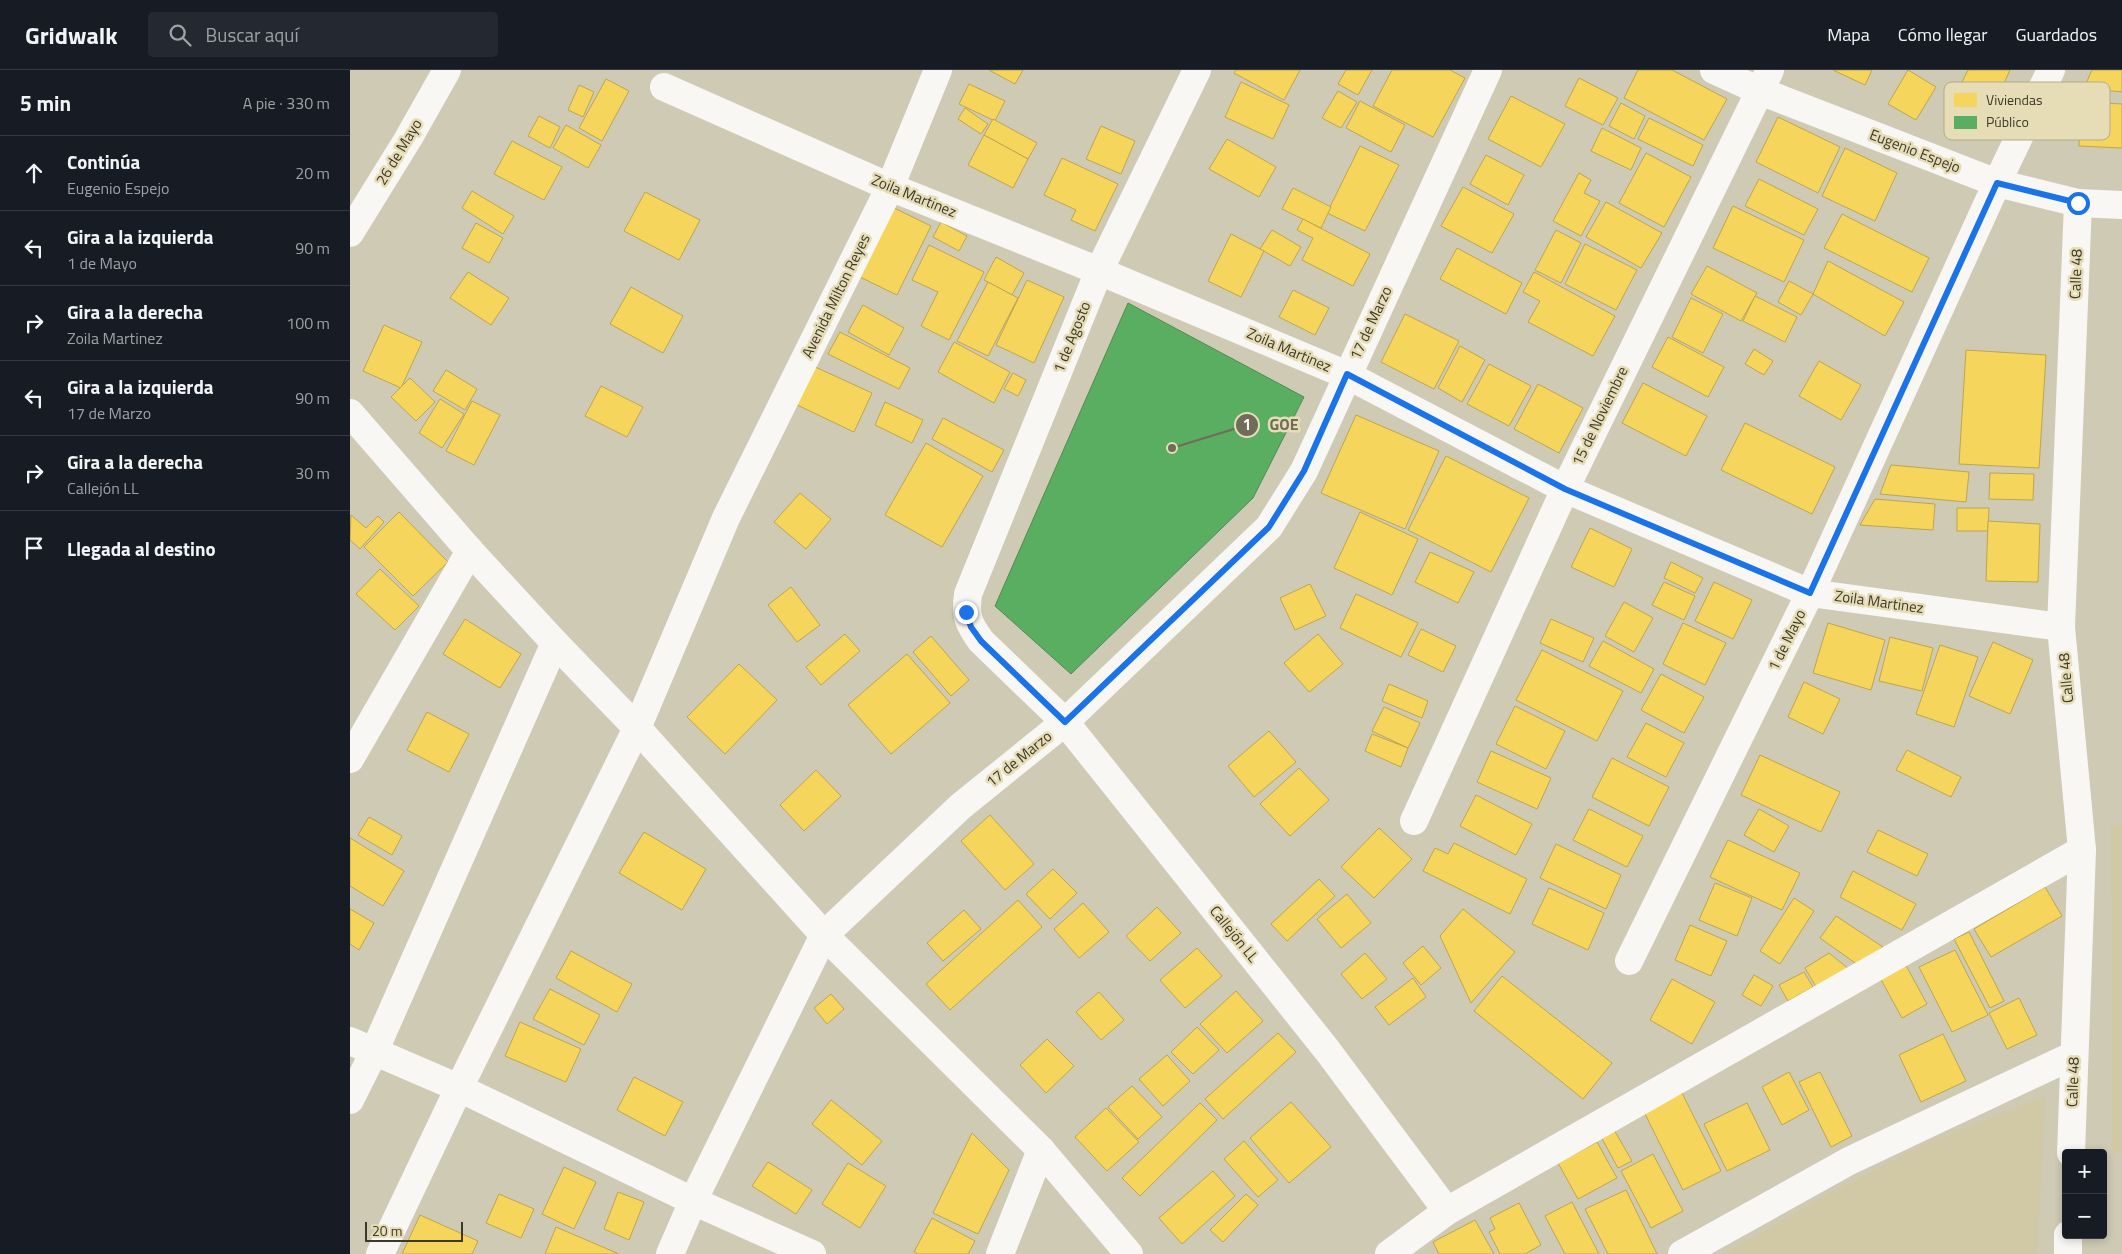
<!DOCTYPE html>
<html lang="es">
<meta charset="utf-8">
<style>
body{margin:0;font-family:"Titillium Web",sans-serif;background:#242831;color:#f1f3f6}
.controls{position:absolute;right:15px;bottom:15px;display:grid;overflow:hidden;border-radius:5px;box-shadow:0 2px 8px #0003}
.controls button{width:45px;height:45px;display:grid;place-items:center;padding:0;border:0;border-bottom:1px solid #363941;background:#171b24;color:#f1f3f6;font:25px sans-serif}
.scale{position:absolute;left:15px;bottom:12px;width:98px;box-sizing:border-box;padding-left:5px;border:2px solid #3d392a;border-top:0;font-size:14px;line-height:18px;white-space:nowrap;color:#3d392a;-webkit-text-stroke:4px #e6ddb6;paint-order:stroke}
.stop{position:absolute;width:15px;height:15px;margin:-11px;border:4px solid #1a73e8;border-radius:50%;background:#fff}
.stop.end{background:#1a73e8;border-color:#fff;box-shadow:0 1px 5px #0008}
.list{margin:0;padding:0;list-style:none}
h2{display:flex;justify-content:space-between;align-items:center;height:65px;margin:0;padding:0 20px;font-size:21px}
h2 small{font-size:16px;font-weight:400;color:#9ea1a6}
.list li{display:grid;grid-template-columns:32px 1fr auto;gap:15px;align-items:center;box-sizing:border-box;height:75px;padding:0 20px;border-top:1px solid #363941}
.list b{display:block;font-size:19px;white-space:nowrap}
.list p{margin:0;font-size:16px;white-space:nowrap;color:#9ea1a6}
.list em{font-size:16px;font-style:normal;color:#9ea1a6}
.icon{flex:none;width:28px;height:28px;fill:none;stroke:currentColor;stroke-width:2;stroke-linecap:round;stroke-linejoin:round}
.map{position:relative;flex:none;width:1772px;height:1184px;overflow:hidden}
header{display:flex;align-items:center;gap:30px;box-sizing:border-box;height:70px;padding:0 25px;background:#171b24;border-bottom:1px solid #363941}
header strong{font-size:24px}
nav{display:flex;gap:28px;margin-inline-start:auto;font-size:18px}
.search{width:350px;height:45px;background:#242831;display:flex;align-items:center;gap:12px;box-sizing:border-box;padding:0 18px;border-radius:5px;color:#9ea1a6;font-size:19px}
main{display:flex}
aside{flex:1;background:#171b24}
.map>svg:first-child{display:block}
</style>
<header>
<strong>Gridwalk</strong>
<div class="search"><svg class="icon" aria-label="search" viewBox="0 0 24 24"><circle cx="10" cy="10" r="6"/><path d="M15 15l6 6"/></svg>Buscar aquí</div>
<nav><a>Mapa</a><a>Cómo llegar</a><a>Guardados</a></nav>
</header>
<main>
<aside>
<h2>5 min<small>A pie · 330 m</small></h2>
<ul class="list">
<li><svg class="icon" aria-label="ahead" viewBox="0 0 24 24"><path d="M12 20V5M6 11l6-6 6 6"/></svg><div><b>Continúa</b><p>Eugenio Espejo</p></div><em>20 m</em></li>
<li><svg class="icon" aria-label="left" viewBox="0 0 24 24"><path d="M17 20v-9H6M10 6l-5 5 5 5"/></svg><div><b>Gira a la izquierda</b><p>1 de Mayo</p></div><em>90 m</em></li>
<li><svg class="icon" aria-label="right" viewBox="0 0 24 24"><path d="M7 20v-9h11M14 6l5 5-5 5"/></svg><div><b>Gira a la derecha</b><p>Zoila Martinez</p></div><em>100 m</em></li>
<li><svg class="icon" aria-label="left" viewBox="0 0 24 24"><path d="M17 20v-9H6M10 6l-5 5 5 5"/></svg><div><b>Gira a la izquierda</b><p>17 de Marzo</p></div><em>90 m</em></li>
<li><svg class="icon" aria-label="right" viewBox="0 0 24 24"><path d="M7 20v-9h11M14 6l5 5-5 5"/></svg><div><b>Gira a la derecha</b><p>Callejón LL</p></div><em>30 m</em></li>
<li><svg class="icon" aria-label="arrive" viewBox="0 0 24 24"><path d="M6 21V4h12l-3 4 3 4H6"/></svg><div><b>Llegada al destino</b></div></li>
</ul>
</aside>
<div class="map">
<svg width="1772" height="1184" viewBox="0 0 1772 1184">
<rect width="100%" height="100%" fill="#cecab4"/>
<g fill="#d1c9a6">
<polygon points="1761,755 1772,755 1772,1083 1762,1083"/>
<polygon points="1696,1026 1687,1184 1374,1184 1481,1122 1579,1072"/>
</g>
<g fill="#f6d55c" stroke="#bea64d">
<polygon points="639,0 673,0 665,14"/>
<polygon points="886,0 950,0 934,30 884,3"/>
<polygon points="996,0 1022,0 1008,25 988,14"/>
<polygon points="1042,0 1100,0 1115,8 1083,67 1023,36"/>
<polygon points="1288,0 1322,0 1377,29 1354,70 1274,28"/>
<polygon points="1483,0 1522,0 1515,15"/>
<polygon points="1558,0 1586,17 1566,50 1538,34"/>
<polygon points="1618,0 1660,0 1644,35 1609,18"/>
<polygon points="1742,0 1772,0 1772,22 1734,18"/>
<polygon points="1229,8 1268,28 1253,55 1215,36"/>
<polygon points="256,9 279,21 252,71 229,58"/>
<polygon points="891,12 939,35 923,69 875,47"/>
<polygon points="619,14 655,31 645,51 609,34"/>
<polygon points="229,15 244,22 233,47 218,40"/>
<polygon points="988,21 1007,32 991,58 972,48"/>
<polygon points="1161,26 1215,54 1191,97 1138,69"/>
<polygon points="1010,31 1055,55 1041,82 996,58"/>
<polygon points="1731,32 1772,34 1772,78 1729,76"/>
<polygon points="1271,33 1295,46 1284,69 1259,56"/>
<polygon points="615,38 638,54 631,64 608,49"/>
<polygon points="189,46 210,57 200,78 178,66"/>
<polygon points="1428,47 1490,77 1468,123 1406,92"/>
<polygon points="1299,48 1353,75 1343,96 1288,69"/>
<polygon points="643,49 687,73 678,89 634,65"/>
<polygon points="216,55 251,75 238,98 203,78"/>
<polygon points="751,56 785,71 771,104 736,89"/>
<polygon points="1252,58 1291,78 1281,100 1241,81"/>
<polygon points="634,65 678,89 663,118 618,95"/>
<polygon points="877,69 926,97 909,127 859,99"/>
<polygon points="162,71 212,97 194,130 144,104"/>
<polygon points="1010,76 1049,95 1015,161 977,143"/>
<polygon points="1495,78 1547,103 1525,151 1472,126"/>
<polygon points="1296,83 1341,107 1314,157 1269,133"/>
<polygon points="1136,85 1174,105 1158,135 1120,114"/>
<polygon points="712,88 768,114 745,161 721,150 726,140 694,125"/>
<polygon points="1229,103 1241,110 1234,123 1250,131 1231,166 1203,151"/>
<polygon points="1409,109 1468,139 1454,165 1395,136"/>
<polygon points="1113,117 1164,144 1142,183 1091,156"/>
<polygon points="943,118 981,137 971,158 932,139"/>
<polygon points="122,121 164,146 153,164 112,138"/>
<polygon points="295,122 350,150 329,190 274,161"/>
<polygon points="1256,132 1312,163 1291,198 1236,167"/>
<polygon points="1383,136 1454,170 1434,212 1363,178"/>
<polygon points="544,138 581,156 547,225 510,207"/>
<polygon points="1492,144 1579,188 1562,222 1474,178"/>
<polygon points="953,149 1020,184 1003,216 952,190 963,168 947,160"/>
<polygon points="591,152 617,166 609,181 583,167"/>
<polygon points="126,153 153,168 139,193 112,178"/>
<polygon points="922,160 951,177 940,196 910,179"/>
<polygon points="1206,160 1231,173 1211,213 1185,200"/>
<polygon points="881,164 914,181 891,227 858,211"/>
<polygon points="1235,174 1287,200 1266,240 1215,214"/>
<polygon points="579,175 634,202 599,270 571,256 588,222 562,210"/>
<polygon points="1107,178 1172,213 1156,244 1090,209"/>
<polygon points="646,187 674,203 662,225 634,210"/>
<polygon points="1478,191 1554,232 1535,266 1463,224"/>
<polygon points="1357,196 1407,223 1391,251 1341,224"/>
<polygon points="118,202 159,228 141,255 100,228"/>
<polygon points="1184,202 1265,246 1243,286 1178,252 1190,231 1173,222"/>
<polygon points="677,210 714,227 684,293 646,275"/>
<polygon points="1439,211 1463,224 1451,245 1428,232"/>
<polygon points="638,212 668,228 638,286 607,271"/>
<polygon points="281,217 333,246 313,283 260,254"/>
<polygon points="943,220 979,238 965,265 929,247"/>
<polygon points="1405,226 1447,247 1435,272 1393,251"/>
<polygon points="1341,228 1373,244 1353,283 1322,267"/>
<polygon points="513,235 554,258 539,285 498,262"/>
<polygon points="1055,244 1109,271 1084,319 1031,292"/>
<polygon points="34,255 72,272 51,318 13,301"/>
<polygon points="490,262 560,298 549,319 478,284"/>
<polygon points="1318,267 1374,297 1358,327 1302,297"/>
<polygon points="604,272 660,302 644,333 588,302"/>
<polygon points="1110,276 1135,290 1112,332 1088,318"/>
<polygon points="1404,279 1423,291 1414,305 1395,294"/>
<polygon points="1616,280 1696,285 1689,398 1609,394"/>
<polygon points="1469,291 1511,315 1491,350 1449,326"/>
<polygon points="1139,294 1181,316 1159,356 1117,334"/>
<polygon points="463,296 522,323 504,362 445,334"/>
<polygon points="96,300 127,319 115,340 83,321"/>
<polygon points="663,303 676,310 668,326 654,319"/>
<polygon points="60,308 85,332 66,351 41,327"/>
<polygon points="1293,313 1357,346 1336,386 1272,353"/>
<polygon points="1188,314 1233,338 1209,383 1164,359"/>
<polygon points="251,316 293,337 277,367 235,346"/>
<polygon points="90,329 114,344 92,378 69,363"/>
<polygon points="122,331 150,345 124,395 96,381"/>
<polygon points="535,332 573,350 562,373 525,355"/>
<polygon points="1006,345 1089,381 1055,459 971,423"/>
<polygon points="593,348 654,380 642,402 582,369"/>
<polygon points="1395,353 1485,397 1462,444 1371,400"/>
<polygon points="576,373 633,406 592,477 535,445"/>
<polygon points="1096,386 1179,428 1141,502 1058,460"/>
<polygon points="1541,395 1619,402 1616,432 1530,424"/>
<polygon points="1640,403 1684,404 1683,430 1639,429"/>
<polygon points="450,423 481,449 456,479 424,452"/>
<polygon points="1525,429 1585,434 1583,460 1510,455"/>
<polygon points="1607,438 1639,438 1638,461 1607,461"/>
<polygon points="49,442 98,492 63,526 14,477"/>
<polygon points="1010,442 1068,469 1042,525 984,498"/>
<polygon points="1,445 16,458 28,446 34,452 10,479 0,470"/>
<polygon points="1638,451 1690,454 1688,512 1636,511"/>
<polygon points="1240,458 1282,479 1264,517 1221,497"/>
<polygon points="1080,482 1124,502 1108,533 1065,512"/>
<polygon points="1321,492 1353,508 1345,523 1314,508"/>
<polygon points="30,499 69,536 45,560 6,524"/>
<polygon points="1314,512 1345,526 1334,550 1302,535"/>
<polygon points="1364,512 1402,530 1383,569 1345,551"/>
<polygon points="960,514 976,546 945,560 930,528"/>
<polygon points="441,517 470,555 447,572 418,535"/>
<polygon points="1006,524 1068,553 1051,587 990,558"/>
<polygon points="1274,532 1303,548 1284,582 1255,566"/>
<polygon points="115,549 171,584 150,618 93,584"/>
<polygon points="1201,549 1244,568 1233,592 1190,573"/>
<polygon points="1333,553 1376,573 1355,615 1313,594"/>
<polygon points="1478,553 1535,570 1521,620 1463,603"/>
<polygon points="1071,559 1106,576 1093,602 1058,585"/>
<polygon points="495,564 510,581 471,615 456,597"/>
<polygon points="968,564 993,594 959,622 934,593"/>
<polygon points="581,566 619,610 601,626 563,582"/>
<polygon points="1540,567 1583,578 1572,621 1529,611"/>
<polygon points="1253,571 1304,599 1291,623 1239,596"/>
<polygon points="1643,572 1683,590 1660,644 1619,626"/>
<polygon points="1590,575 1628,587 1604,657 1566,644"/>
<polygon points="1192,580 1273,621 1247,671 1166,630"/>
<polygon points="557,584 600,633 541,684 498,635"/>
<polygon points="389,594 427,630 375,684 337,647"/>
<polygon points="1311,604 1354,627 1334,663 1291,640"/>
<polygon points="1454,612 1490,629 1473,664 1438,647"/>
<polygon points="1039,614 1078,631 1072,648 1032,631"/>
<polygon points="1165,636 1215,661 1196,699 1146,674"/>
<polygon points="1034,637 1070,653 1058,678 1022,661"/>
<polygon points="77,642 119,664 99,702 57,680"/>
<polygon points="1296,653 1334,673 1316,707 1277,687"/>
<polygon points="919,661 946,692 904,727 878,696"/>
<polygon points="1022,664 1058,678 1051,697 1015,681"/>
<polygon points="1557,680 1611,707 1601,727 1546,700"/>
<polygon points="1141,681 1201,708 1187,739 1127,712"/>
<polygon points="1410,685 1490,722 1471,762 1391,725"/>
<polygon points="1262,688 1319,717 1299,756 1242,727"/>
<polygon points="949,698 979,730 940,766 910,734"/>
<polygon points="466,700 491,726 454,761 430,735"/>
<polygon points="1126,725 1182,754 1166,785 1110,756"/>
<polygon points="1239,739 1293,766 1277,797 1223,770"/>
<polygon points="1409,739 1439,756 1424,782 1394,765"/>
<polygon points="640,745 684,794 655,820 611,771"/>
<polygon points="19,747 52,766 42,785 8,765"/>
<polygon points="1029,758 1062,789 1024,828 991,797"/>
<polygon points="1528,760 1578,784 1567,806 1517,782"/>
<polygon points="294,762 356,799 332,840 269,803"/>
<polygon points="0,768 54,801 33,836 0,816"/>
<polygon points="1378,770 1450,803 1432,840 1360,807"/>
<polygon points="1104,773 1177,809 1160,844 1073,801 1085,778 1098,784"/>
<polygon points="1206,774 1271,805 1256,839 1190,808"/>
<polygon points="703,799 727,823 700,849 676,824"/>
<polygon points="1503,801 1566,834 1552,860 1490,827"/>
<polygon points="969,809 985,826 937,871 921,854"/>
<polygon points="1365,813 1402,828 1387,866 1349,850"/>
<polygon points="1695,817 1712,846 1641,887 1624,859"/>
<polygon points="1199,818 1254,843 1238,880 1182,854"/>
<polygon points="997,824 1021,853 991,878 967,849"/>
<polygon points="1444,828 1464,841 1430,894 1410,881"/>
<polygon points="668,830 692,857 600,940 576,914"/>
<polygon points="733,833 759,862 729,888 704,859"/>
<polygon points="807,837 831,863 800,891 776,866"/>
<polygon points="0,839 24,853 9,880 0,874"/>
<polygon points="1113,839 1165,882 1121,933 1090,866"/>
<polygon points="614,840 631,859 593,891 577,873"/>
<polygon points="1486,846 1533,877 1508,895 1470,868"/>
<polygon points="1340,855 1377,871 1361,906 1325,890"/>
<polygon points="1619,862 1654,931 1640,938 1604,869"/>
<polygon points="1073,876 1091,898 1071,915 1053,893"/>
<polygon points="847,878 872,906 835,938 810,910"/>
<polygon points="1605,880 1638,945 1602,962 1569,897"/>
<polygon points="221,881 282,914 267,942 206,908"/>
<polygon points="1015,883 1037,909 1012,929 991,904"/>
<polygon points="1479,883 1500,900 1468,920 1455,898"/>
<polygon points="1553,890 1577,934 1552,948 1528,904"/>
<polygon points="1454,902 1463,917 1438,931 1429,915"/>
<polygon points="1404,905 1423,916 1411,936 1392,925"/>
<polygon points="1152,906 1262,993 1233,1029 1124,941"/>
<polygon points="1063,908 1076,927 1039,955 1025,937"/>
<polygon points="1322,909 1365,932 1342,974 1300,950"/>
<polygon points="200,919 250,945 234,975 183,949"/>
<polygon points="886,921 913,951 877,983 850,954"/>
<polygon points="749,922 774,950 751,970 726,942"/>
<polygon points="481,924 494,939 477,954 464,938"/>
<polygon points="1669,928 1687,965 1657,979 1639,943"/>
<polygon points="170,952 231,979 216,1012 155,986"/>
<polygon points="847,957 869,980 843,1004 821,982"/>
<polygon points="928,963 946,982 873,1049 855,1029"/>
<polygon points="1593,964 1616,1011 1571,1032 1549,985"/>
<polygon points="697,969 724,996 696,1023 670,995"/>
<polygon points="817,985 840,1011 813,1036 789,1009"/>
<polygon points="1439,1002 1459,1040 1432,1055 1412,1017"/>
<polygon points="1470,1002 1502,1066 1481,1077 1449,1012"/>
<polygon points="284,1007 333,1032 315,1066 267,1040"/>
<polygon points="782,1016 812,1047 788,1069 758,1037"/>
<polygon points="1332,1023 1371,1101 1333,1120 1294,1042"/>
<polygon points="481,1030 532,1071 512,1095 462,1054"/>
<polygon points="941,1032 981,1077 939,1113 900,1068"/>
<polygon points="850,1033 867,1050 790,1126 772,1108"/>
<polygon points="1397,1033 1420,1080 1377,1101 1354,1054"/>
<polygon points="756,1038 789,1072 757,1101 725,1067"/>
<polygon points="1263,1058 1282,1091 1268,1098 1250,1065"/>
<polygon points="622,1063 659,1100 628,1164 583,1143"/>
<polygon points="894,1071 928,1110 908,1127 874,1089"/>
<polygon points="1247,1072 1267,1108 1228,1129 1208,1093"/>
<polygon points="1303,1084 1333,1141 1301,1158 1271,1101"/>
<polygon points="418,1092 462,1120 446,1144 402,1116"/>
<polygon points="498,1093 536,1116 510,1158 472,1134"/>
<polygon points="214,1097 246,1112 224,1159 192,1144"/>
<polygon points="863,1101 885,1126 832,1174 809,1148"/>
<polygon points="1276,1120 1307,1184 1258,1184 1235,1139"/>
<polygon points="268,1122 294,1132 279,1170 254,1159"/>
<polygon points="149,1124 184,1139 171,1168 136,1153"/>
<polygon points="896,1124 908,1135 873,1172 860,1160"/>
<polygon points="1222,1132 1249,1184 1215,1184 1195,1146"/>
<polygon points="1169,1133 1191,1175 1175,1184 1150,1184 1139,1162 1145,1159 1140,1148"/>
<polygon points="70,1145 128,1171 122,1184 52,1184"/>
<polygon points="582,1148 625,1171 618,1184 568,1184 564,1182"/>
<polygon points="1125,1150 1144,1184 1089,1184 1083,1172"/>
<polygon points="206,1157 269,1184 195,1184"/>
</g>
<polygon fill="#5aae61" stroke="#518b50" points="778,233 954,327 903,428 721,604 645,536"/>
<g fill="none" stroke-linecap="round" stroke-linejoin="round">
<g stroke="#f8f7f4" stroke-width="28">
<path d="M847,0L749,201L618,524C615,546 618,553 631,571L715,652L977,980L1097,1141L1039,1184"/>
<polyline points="1364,0 1410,21 1647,113 1728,133 1772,135"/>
<polyline points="314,17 540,117 749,201 997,305 1215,419 1460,523 1711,557"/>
<polyline points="0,163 58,69 97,0"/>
<polyline points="0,343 120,481 205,573 287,658 474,865 611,736 715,652 919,457 954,401 1138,0"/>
<polyline points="0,689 120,481"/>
<polyline points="1064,751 1215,419 1420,0"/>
<polyline points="1279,891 1460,523 1647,113 1701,0"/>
<polyline points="0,971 109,1018 343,1131 320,1184"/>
<polyline points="0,1030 24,982 205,573"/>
<polyline points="1721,1083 1732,780 1711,557 1728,133"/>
<polyline points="1097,1141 1732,780"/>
<polyline points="30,1184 109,1018 287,658 376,448 540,117 588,0"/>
<polyline points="462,1184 343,1131 474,865 691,1080"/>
<polyline points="650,1184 691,1080 779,1184"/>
<polyline points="1332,1184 1499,1091 1724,985"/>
<polyline points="1718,1184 1718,1165"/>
</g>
</g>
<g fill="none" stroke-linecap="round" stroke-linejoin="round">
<polyline stroke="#1a73e8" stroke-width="6" points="616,542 621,557 631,571 715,652 919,457 954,401 997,304 1215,419 1460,523 1647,113 1728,133"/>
</g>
<g text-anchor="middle" stroke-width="5" stroke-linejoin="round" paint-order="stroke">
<g font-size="15" fill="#3d392a" stroke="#e6ddb6">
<text transform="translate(1565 81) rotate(21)" y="5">Eugenio Espejo</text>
<text transform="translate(49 82) rotate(-59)" y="5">26 de Mayo</text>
<text transform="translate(564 126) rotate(22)" y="5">Zoila Martinez</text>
<text transform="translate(1726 204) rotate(-88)" y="5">Calle 48</text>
<text transform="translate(486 226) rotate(-64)" y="5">Avenida Milton Reyes</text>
<text transform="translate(1021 253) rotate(-65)" y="5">17 de Marzo</text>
<text transform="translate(722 267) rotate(-68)" y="5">1 de Agosto</text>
<text transform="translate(939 280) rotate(23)" y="5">Zoila Martinez</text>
<text transform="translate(1250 346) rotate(-64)" y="5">15 de Noviembre</text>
<text transform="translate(1529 532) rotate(8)" y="5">Zoila Martinez</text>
<text transform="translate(1437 570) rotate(-64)" y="5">1 de Mayo</text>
<text transform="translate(1716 608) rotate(-95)" y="5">Calle 48</text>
<text transform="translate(669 689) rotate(-39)" y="5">17 de Marzo</text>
<text transform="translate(884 864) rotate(51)" y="5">Callejón LL</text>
<text transform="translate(1723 1012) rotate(-88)" y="5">Calle 48</text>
</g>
</g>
<rect x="1594" y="12" width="166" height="58" rx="8" fill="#e6ddb6" stroke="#b3ac8c" stroke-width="1"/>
<rect x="1604" y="23" width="23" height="14" fill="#f6d55c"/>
<rect x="1604" y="46" width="23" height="13" fill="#5aae61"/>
<g font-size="14" fill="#3d392a">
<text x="1636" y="35">Viviendas</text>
<text x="1636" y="57">Público</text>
</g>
<path fill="none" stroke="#706c5a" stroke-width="2" d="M822 378L897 355"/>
<g fill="#706c5a" stroke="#e6ddb6" stroke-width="2">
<circle cx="822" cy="378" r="5"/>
<circle cx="897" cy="355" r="12"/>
</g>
<g font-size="15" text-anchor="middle" font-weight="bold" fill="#fff">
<text x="897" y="360">1</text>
</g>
<g font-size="16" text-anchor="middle" font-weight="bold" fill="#706c5a" stroke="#e6ddb6" stroke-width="5" stroke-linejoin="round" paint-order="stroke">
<text x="934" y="360">GOE</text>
</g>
</svg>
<div class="controls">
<button>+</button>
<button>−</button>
</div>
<div class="scale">20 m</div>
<div class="stop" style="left:1728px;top:133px"></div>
<div class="stop end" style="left:616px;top:542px"></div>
</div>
</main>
